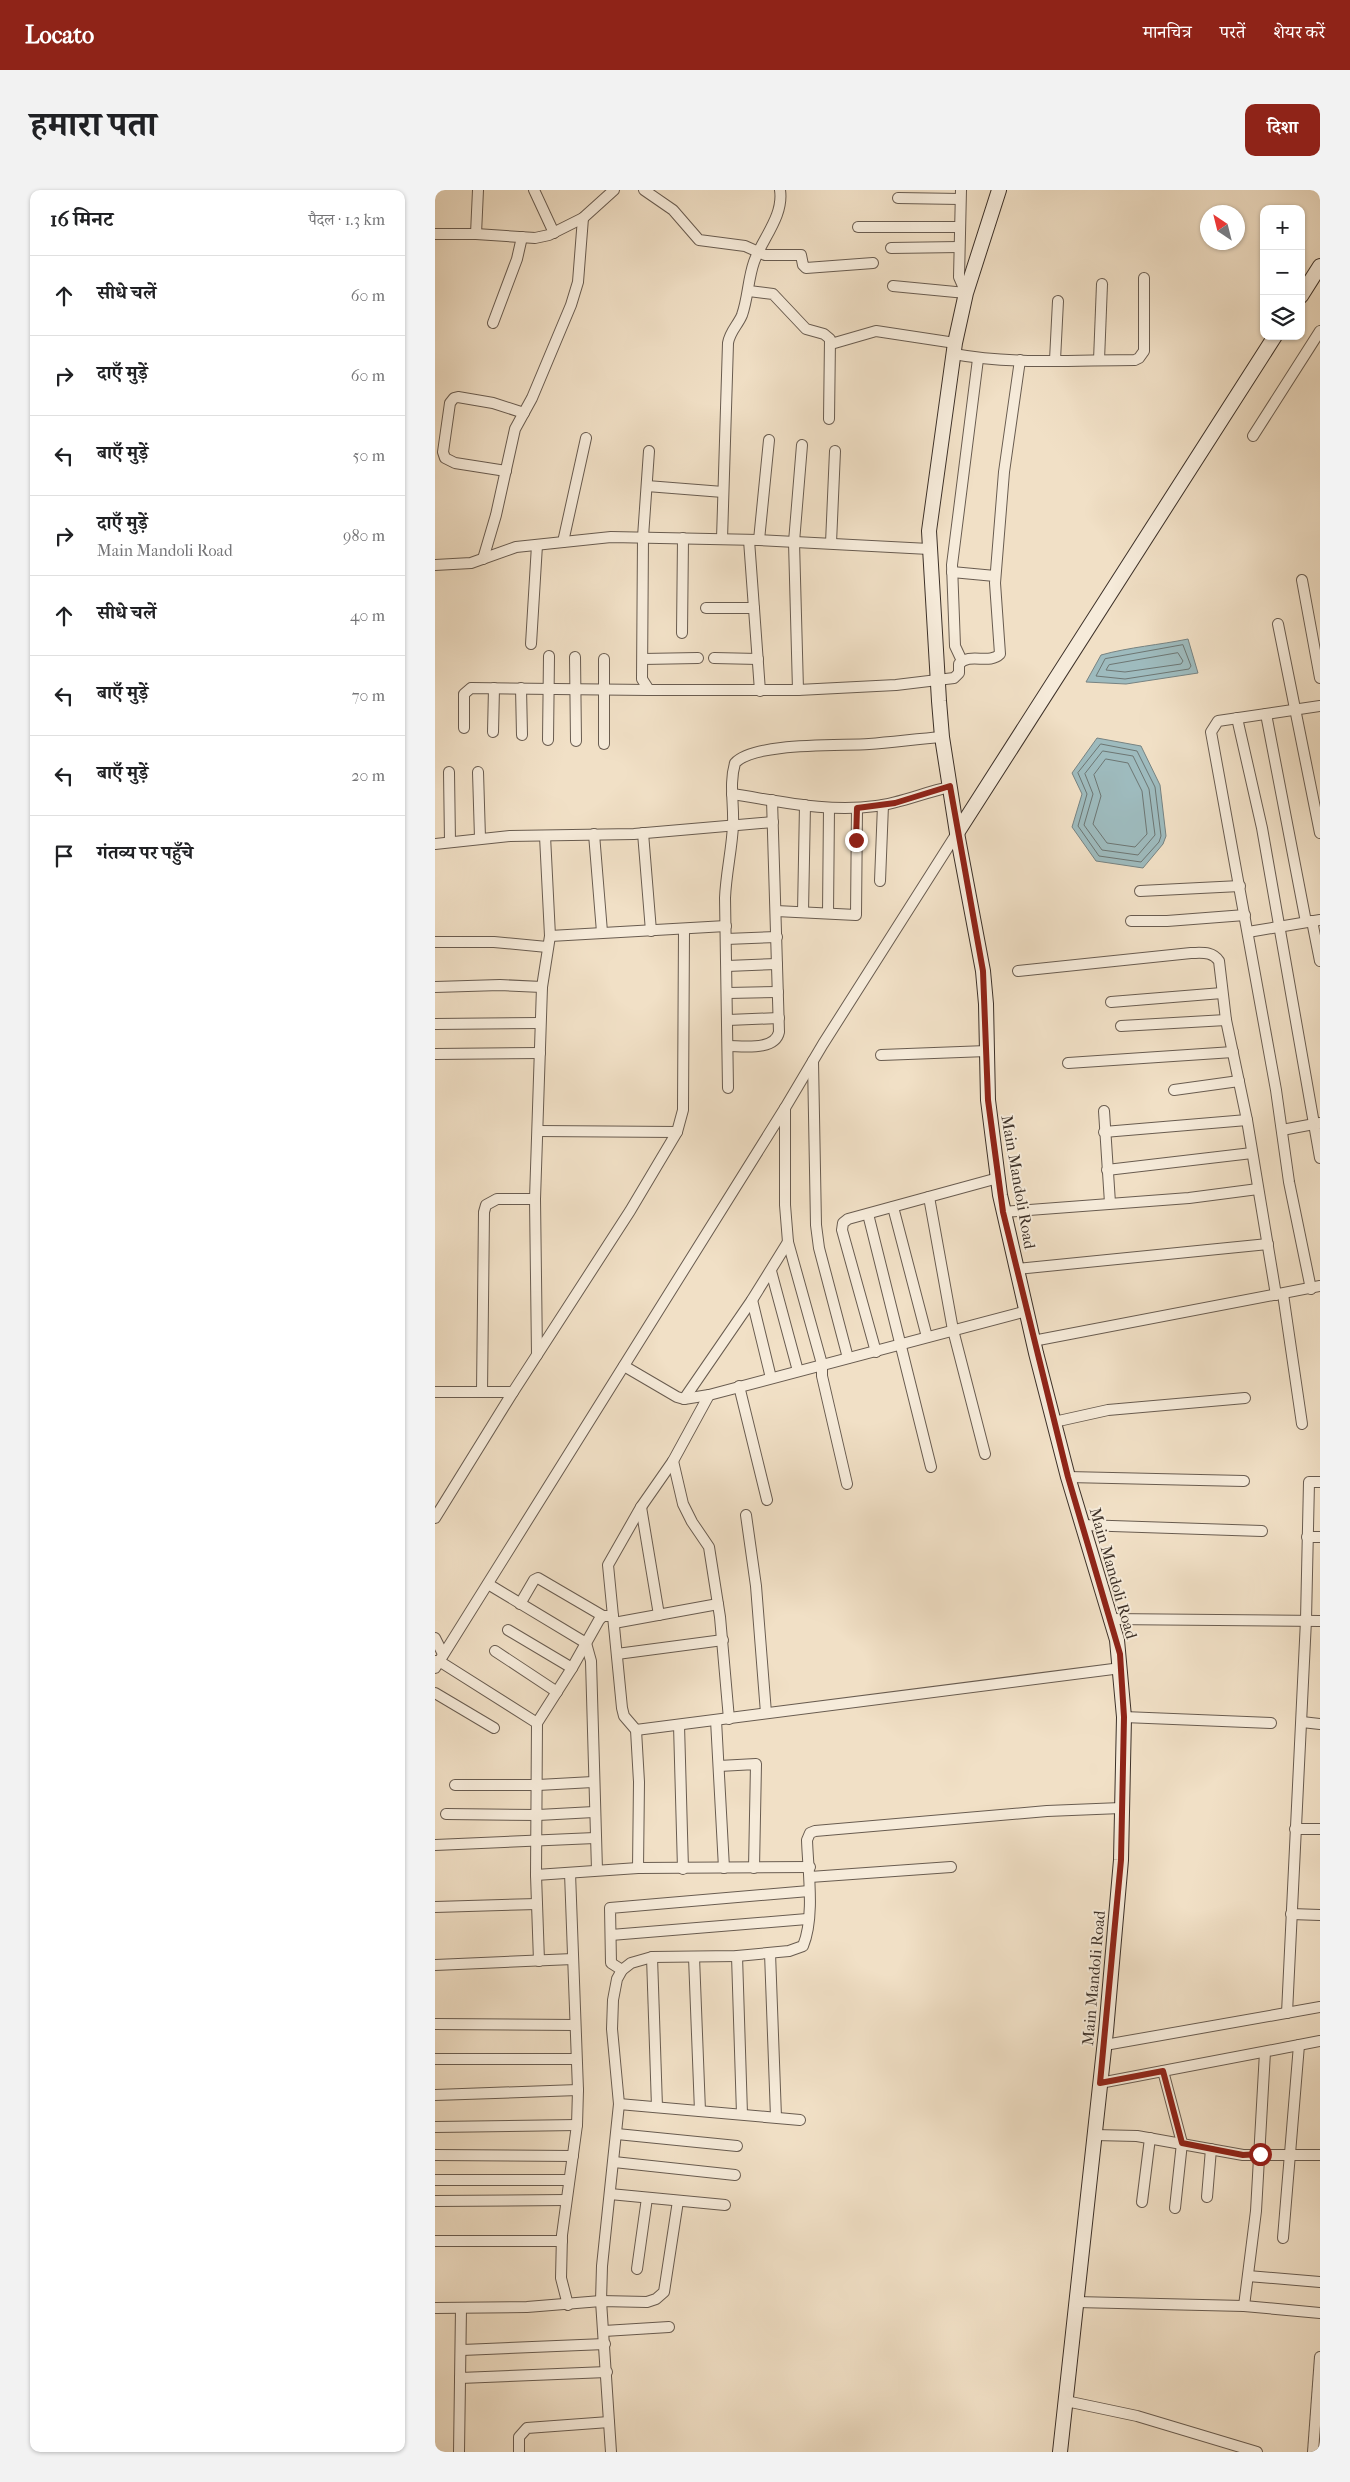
<!DOCTYPE html>
<html lang="hi">
<meta charset="utf-8">
<style>
body{margin:0;font-family:"IM FELL French Canon","Noto Serif Devanagari",serif;background:#f2f2f2;color:#202124}
.controls{position:absolute;right:15px;top:15px;display:grid;overflow:hidden;border-radius:10px;box-shadow:0 1px 4px #0004}
.controls button{width:45px;height:45px;display:grid;place-items:center;padding:0;border:0;border-bottom:1px solid #e0e0e0;background:#fff;color:#202124;font:25px sans-serif}
.compass{position:absolute;left:765px;top:15px;width:45px;height:45px;border-radius:50%;background:#fff;box-shadow:0 1px 4px #0004;rotate:325deg}
.stop{position:absolute;width:15px;height:15px;margin:-11px;border:4px solid #8f2418;border-radius:50%;background:#fff}
.stop.end{background:#8f2418;border-color:#fff;box-shadow:0 1px 5px #0008}
.list{margin:0;padding:0;list-style:none}
h2{display:flex;justify-content:space-between;align-items:center;height:65px;margin:0;padding:0 20px;font-size:21px}
h2 small{font-size:16px;font-weight:400;color:#757577}
.list li{display:grid;grid-template-columns:32px 1fr auto;gap:15px;align-items:center;box-sizing:border-box;height:80px;padding:0 20px;border-top:1px solid #e0e0e0}
.list b{display:block;font-size:19px;white-space:nowrap}
.list p{margin:0;font-size:16px;white-space:nowrap;color:#757577}
.list em{font-size:16px;font-style:normal;color:#757577}
.icon{flex:none;width:28px;height:28px;fill:none;stroke:currentColor;stroke-width:2;stroke-linecap:round;stroke-linejoin:round}
.map{position:relative;flex:none;width:885px;height:2262px;overflow:hidden;border-radius:10px}
header{display:flex;align-items:center;gap:30px;box-sizing:border-box;height:70px;padding:0 25px;background:#8f2418;color:#fff}
header strong{font-size:24px}
nav{display:flex;gap:28px;margin-inline-start:auto;font-size:18px}
.intro{display:flex;align-items:center;justify-content:space-between;box-sizing:border-box;height:120px;padding:0 30px}
h1{margin:0;font-size:35px}
.button{padding:12px 22px;border-radius:10px;background:#8f2418;color:#fff;font-size:18px;font-weight:700}
main{display:flex;gap:30px;padding:0 30px}
aside{flex:1;background:#fff;border-radius:10px;box-shadow:0 1px 4px #0004}
.map>svg:first-child{display:block}
</style>
<header>
<strong>Locato</strong>
<nav><a>मानचित्र</a><a>परतें</a><a>शेयर करें</a></nav>
</header>
<div class="intro"><h1>हमारा पता</h1><a class="button">दिशा</a></div>
<main>
<aside>
<h2>16 मिनट<small>पैदल · 1.3 km</small></h2>
<ul class="list">
<li><svg class="icon" aria-label="ahead" viewBox="0 0 24 24"><path d="M12 20V5M6 11l6-6 6 6"/></svg><div><b>सीधे चलें</b></div><em>60 m</em></li>
<li><svg class="icon" aria-label="right" viewBox="0 0 24 24"><path d="M7 20v-9h11M14 6l5 5-5 5"/></svg><div><b>दाएँ मुड़ें</b></div><em>60 m</em></li>
<li><svg class="icon" aria-label="left" viewBox="0 0 24 24"><path d="M17 20v-9H6M10 6l-5 5 5 5"/></svg><div><b>बाएँ मुड़ें</b></div><em>50 m</em></li>
<li><svg class="icon" aria-label="right" viewBox="0 0 24 24"><path d="M7 20v-9h11M14 6l5 5-5 5"/></svg><div><b>दाएँ मुड़ें</b><p>Main Mandoli Road</p></div><em>980 m</em></li>
<li><svg class="icon" aria-label="ahead" viewBox="0 0 24 24"><path d="M12 20V5M6 11l6-6 6 6"/></svg><div><b>सीधे चलें</b></div><em>40 m</em></li>
<li><svg class="icon" aria-label="left" viewBox="0 0 24 24"><path d="M17 20v-9H6M10 6l-5 5 5 5"/></svg><div><b>बाएँ मुड़ें</b></div><em>70 m</em></li>
<li><svg class="icon" aria-label="left" viewBox="0 0 24 24"><path d="M17 20v-9H6M10 6l-5 5 5 5"/></svg><div><b>बाएँ मुड़ें</b></div><em>20 m</em></li>
<li><svg class="icon" aria-label="arrive" viewBox="0 0 24 24"><path d="M6 21V4h12l-3 4 3 4H6"/></svg><div><b>गंतव्य पर पहुँचे</b></div></li>
</ul>
</aside>
<div class="map">
<svg width="885" height="2262" viewBox="0 0 885 2262">
<rect width="100%" height="100%" fill="#f1e0c6"/>
<filter id="stains"><feTurbulence type="fractalNoise" baseFrequency=".004" numOctaves="4"/><feColorMatrix values="0 0 0 0 .2 0 0 0 0 .09 0 0 0 0 .02 0 0 0 .5 -.17"/></filter>
<radialGradient id="worn" r=".72"><stop offset=".6" stop-color="#630" stop-opacity="0"/><stop offset="1" stop-color="#630" stop-opacity=".3"/></radialGradient>
<g fill="#9ebbbe" stroke="#778382">
<path d="M753,449L763,483L691,494L651,492L666,465C695,457 724,455 753,449Z"/>
<polygon points="662,548 706,556 725,595 731,646 728,654 708,678 661,671 637,637 647,604 637,583"/>
</g>
<g fill="none" stroke-linecap="round" stroke-linejoin="round">
<g stroke="#6d7673" stroke-width="1">
<polygon points="748,455 756,476 754,479 690,489 661,486 670,469"/>
<polygon points="743,463 748,471 746,474 690,482 671,480 674,475"/>
<polygon points="666,554 702,561 720,597 726,646 724,652 706,672 664,666 643,636 652,604 643,583"/>
<polygon points="668,561 698,566 714,599 720,645 703,665 667,660 649,635 658,604 650,584"/>
<polygon points="671,569 693,573 707,601 712,644 700,657 672,653 658,634 666,606 659,585"/>
</g>
<g stroke="#695c50" stroke-width="12">
<g id="street">
<polyline points="99,0 119,43"/>
<polyline points="209,0 238,20 264,50 310,56 330,65 366,65 368,75 371,78 438,73"/>
<polyline points="463,8 525,9"/>
<polyline points="423,37 524,37"/>
<polyline points="0,44 41,44 100,48 114,45 148,28 179,0"/>
<polyline points="41,44 43,0"/>
<polyline points="456,58 524,57"/>
<polyline points="458,96 531,103 524,87 526,0"/>
<polyline points="314,101 338,104 371,139 389,144 395,149 394,229"/>
<polyline points="58,133 82,69 87,47"/>
<polyline points="396,154 441,141 520,153"/>
<path d="M519,164C578,175 640,170 700,170L704,168L709,161V88"/>
<polyline points="620,170 623,111"/>
<polyline points="664,170 667,94"/>
<polyline points="818,246 885,141"/>
<path d="M214,261L208,347L207,489L214,500H363L461,495L519,488L524,483V474C535,462 554,475 565,464L560,393L569,282L585,170"/>
<polyline points="71,281 20,273 10,268 8,262 15,213 19,208 23,207 58,213 89,223"/>
<polyline points="212,296 288,302"/>
<path d="M287,349L293,153C295,141 303,135 307,125C313,108 313,89 319,72C327,49 349,26 345,0"/>
<polyline points="314,350 325,501"/>
<polyline points="324,350 334,250"/>
<polyline points="128,352 151,248"/>
<polyline points="396,353 400,261"/>
<polyline points="48,369 61,325 80,239 97,208 136,115 143,92 148,28"/>
<polyline points="0,375 36,373 81,357 176,347 324,350 494,359"/>
<polyline points="517,382 560,386"/>
<polyline points="867,390 885,488"/>
<polyline points="271,418 319,418"/>
<polyline points="843,434 885,643"/>
<polyline points="247,443 248,348"/>
<polyline points="96,454 102,355"/>
<polyline points="140,467 141,551"/>
<polyline points="279,468 323,469"/>
<polyline points="169,469 169,554"/>
<polyline points="208,469 263,468"/>
<polyline points="527,471 520,456 517,375 543,169"/>
<polyline points="86,498 87,545"/>
<polyline points="363,500 359,352 367,255"/>
<polyline points="831,524 871,732"/>
<polyline points="802,528 827,638 885,968"/>
<polyline points="29,538 29,504 36,498 214,500"/>
<polyline points="58,542 59,498"/>
<polyline points="113,550 114,466"/>
<polyline points="14,582 15,652"/>
<polyline points="43,582 45,648"/>
<path d="M297,604C344,611 393,623 441,616C466,613 490,602 515,597"/>
<polyline points="208,643 216,741"/>
<polyline points="159,644 167,742"/>
<polyline points="0,654 75,646 199,644 338,632"/>
<polyline points="445,691 448,615"/>
<polyline points="705,701 805,696"/>
<polyline points="341,721 421,725 422,618"/>
<polyline points="368,722 370,615"/>
<polyline points="393,723 394,618"/>
<polyline points="696,731 732,731 810,725"/>
<polyline points="877,731 885,771"/>
<polyline points="813,742 885,730"/>
<polyline points="115,746 291,736"/>
<polyline points="291,749 342,747"/>
<polyline points="0,752 59,752 112,757"/>
<polyline points="292,776 342,774"/>
<path d="M583,781L756,763C767,763 777,761 784,771L791,830L812,930L841,1105"/>
<polyline points="0,797 65,795 107,797"/>
<polyline points="293,803 343,802"/>
<polyline points="676,812 787,803"/>
<polyline points="293,830 344,828"/>
<polyline points="0,834 105,833"/>
<polyline points="686,836 791,830"/>
<path d="M293,856C308,856 340,861 344,842L337,610"/>
<polyline points="0,864 105,863"/>
<polyline points="446,865 552,861"/>
<polyline points="378,871 381,1035 384,1058 413,1168"/>
<polyline points="633,873 798,862"/>
<path d="M293,898L290,708C291,683 297,659 298,635C299,613 294,594 300,573C319,552 405,556 434,554C458,552 483,549 507,547"/>
<polyline points="739,900 804,891"/>
<polyline points="350,918 350,1015 353,1052 387,1174 387,1186 412,1294"/>
<polyline points="669,921 675,1013"/>
<polyline points="847,940 885,933"/>
<polyline points="103,941 242,942"/>
<polyline points="669,942 812,930"/>
<polyline points="672,980 817,963"/>
<polyline points="494,1007 518,1140 550,1264"/>
<polyline points="458,1017 492,1147"/>
<polyline points="568,1022 754,1008 823,999"/>
<polyline points="433,1024 496,1277"/>
<polyline points="582,1079 833,1054"/>
<polyline points="336,1081 363,1181"/>
<polyline points="876,1099 854,992 841,900 776,542 783,531 885,516"/>
<polyline points="848,1104 867,1234"/>
<polyline points="317,1110 336,1188"/>
<polyline points="598,1151 885,1096"/>
<polyline points="441,1162 407,1040 408,1033 413,1029 563,988"/>
<polyline points="102,1165 100,1009 107,797 115,746 110,646"/>
<polyline points="189,1176 242,1207 249,1209 274,1205 592,1121"/>
<polyline points="304,1196 332,1310"/>
<polyline points="0,1202 78,1202"/>
<polyline points="47,1202 49,1022 51,1015 62,1009 100,1009"/>
<polyline points="249,1209 317,1110 353,1052"/>
<polyline points="619,1232 673,1220 810,1208"/>
<polyline points="238,1271 248,1314 257,1332 274,1357 285,1427 294,1529"/>
<polyline points="633,1287 809,1291"/>
<polyline points="206,1317 224,1425"/>
<polyline points="311,1325 321,1396 331,1523"/>
<polyline points="0,1328 78,1202 195,1021 242,942 248,920 249,740"/>
<polyline points="647,1335 827,1341"/>
<polyline points="872,1347 885,1347"/>
<polyline points="53,1394 151,1453 156,1471 162,1680"/>
<polyline points="85,1414 99,1390 103,1388 168,1426"/>
<polyline points="674,1429 885,1431"/>
<polyline points="179,1433 283,1414"/>
<polyline points="73,1440 137,1478"/>
<polyline points="0,1448 8,1464"/>
<polyline points="60,1461 122,1502"/>
<polyline points="182,1464 288,1450"/>
<polyline points="0,1471 4,1471 102,1533 137,1478 164,1430 168,1426 178,1426"/>
<polyline points="0,1478 350,918 388,854 522,643"/>
<polyline points="0,1503 59,1538"/>
<polyline points="689,1527 836,1533"/>
<polyline points="281,1530 289,1678"/>
<polyline points="867,1532 885,1534"/>
<polyline points="102,1533 101,1685 104,1771"/>
<polyline points="244,1535 248,1679"/>
<polyline points="201,1540 686,1478"/>
<polyline points="284,1576 321,1574 319,1678"/>
<polyline points="20,1595 103,1595 158,1592"/>
<polyline points="11,1624 103,1625 159,1622"/>
<polyline points="860,1639 885,1639"/>
<polyline points="0,1655 160,1648"/>
<polyline points="203,1678 204,1592 201,1540 189,1526 187,1518 173,1375 206,1317 238,1271 274,1205"/>
<polyline points="101,1685 203,1678 375,1677"/>
<polyline points="375,1687 516,1677"/>
<polyline points="0,1717 102,1714"/>
<polyline points="856,1724 885,1725"/>
<polyline points="176,1745 372,1729"/>
<polyline points="335,1763 341,1927"/>
<polyline points="302,1766 307,1924"/>
<polyline points="217,1767 222,1917"/>
<polyline points="259,1767 265,1921"/>
<polyline points="0,1775 138,1769"/>
<polyline points="187,1780 176,1773 175,1718 374,1701"/>
<polyline points="852,1823 871,1430 874,1292 885,1292"/>
<polyline points="0,1834 140,1835"/>
<polyline points="670,1855 885,1817"/>
<polyline points="0,1869 141,1869"/>
<polyline points="728,1881 747,1953 740,2018"/>
<polyline points="665,1893 885,1851"/>
<polyline points="0,1905 143,1900"/>
<polyline points="184,1914 365,1930"/>
<polyline points="0,1937 142,1935"/>
<polyline points="182,1944 302,1956"/>
<polyline points="660,1945 702,1946 808,1965 885,1965"/>
<polyline points="0,1965 138,1966"/>
<polyline points="179,1972 300,1985"/>
<polyline points="0,1990 133,1990"/>
<polyline points="175,2004 290,2015"/>
<polyline points="772,2007 776,1959"/>
<polyline points="0,2011 131,2010"/>
<polyline points="707,2012 715,1948"/>
<polyline points="848,2048 864,1855"/>
<polyline points="0,2051 127,2051"/>
<polyline points="202,2079 212,2008"/>
<polyline points="813,2086 885,2092"/>
<polyline points="641,2112 809,2116 885,2123"/>
<polyline points="133,2115 126,2088 127,2045 142,1935 143,1900 135,1683"/>
<polyline points="809,2116 821,2021 830,1862"/>
<polyline points="0,2118 92,2117 166,2111 212,2112 221,2109 229,2102 243,2011"/>
<polyline points="169,2141 234,2137"/>
<polyline points="27,2160 170,2154"/>
<polyline points="25,2188 172,2182"/>
<polyline points="631,2211 702,2226 822,2262"/>
<polyline points="24,2262 26,2118"/>
<polyline points="84,2262 84,2247 92,2238 174,2232"/>
<path d="M176,2262L166,2111L167,2076L184,1914L177,1839L178,1810L182,1789L187,1780L196,1773L217,1767L302,1766L354,1761L368,1756C380,1727 373,1681 372,1650L375,1643L380,1641L612,1621L686,1618"/>
<polyline points="878,2262 885,2167"/>
</g>
</g>
<g stroke="#3c3028" stroke-width="16">
<g id="secondary">
<polyline points="564,0 531,103 520,153 494,341 504,511 507,547 522,643 548,781 551,814 553,910 565,1005 601,1163 633,1287 682,1450 689,1527 686,1670 671,1841 625,2262"/>
<polyline points="866,106 885,76"/>
<polyline points="522,643 840,146"/>
</g>
</g>
<use href="#street" stroke="#f6ebda" stroke-width="10"/>
<use href="#secondary" stroke="#f6ebda" stroke-width="14"/>
</g>
<g fill="none" stroke-linecap="round" stroke-linejoin="round">
<polyline stroke="#8f2418" stroke-width="6" points="421,650 422,618 460,613 515,596 548,781 553,910 568,1022 633,1287 685,1464 689,1527 686,1670 665,1893 728,1881 747,1953 808,1965 825,1964"/>
</g>
<g text-anchor="middle" stroke-width="4" stroke-linejoin="round" paint-order="stroke">
<g font-size="16" fill="#3c3028" stroke="#f6ebda">
<text transform="translate(584 992) rotate(80)" y="6">Main Mandoli Road</text>
<text transform="translate(679 1383) rotate(74)" y="6">Main Mandoli Road</text>
<text transform="translate(658 1788) rotate(-85)" y="6">Main Mandoli Road</text>
</g>
</g>
<rect width="100%" height="100%" filter="url(#stains)"/>
<rect width="100%" height="100%" fill="url(#worn)"/>
</svg>
<div class="controls">
<button>+</button>
<button>−</button>
<button><svg class="icon" aria-label="layers" viewBox="0 0 24 24"><path d="M12 4l9 5-9 5-9-5zM3 14l9 5 9-5"/></svg></button>
</div>
<svg class="compass" viewBox="-18 -18 36 36"><path d="M0-13l5 13h-10z" fill="#e53935"/><path d="M0 13l5-13h-10z" fill="#757577"/></svg>
<div class="stop" style="left:825px;top:1964px"></div>
<div class="stop end" style="left:421px;top:650px"></div>
</div>
</main>
